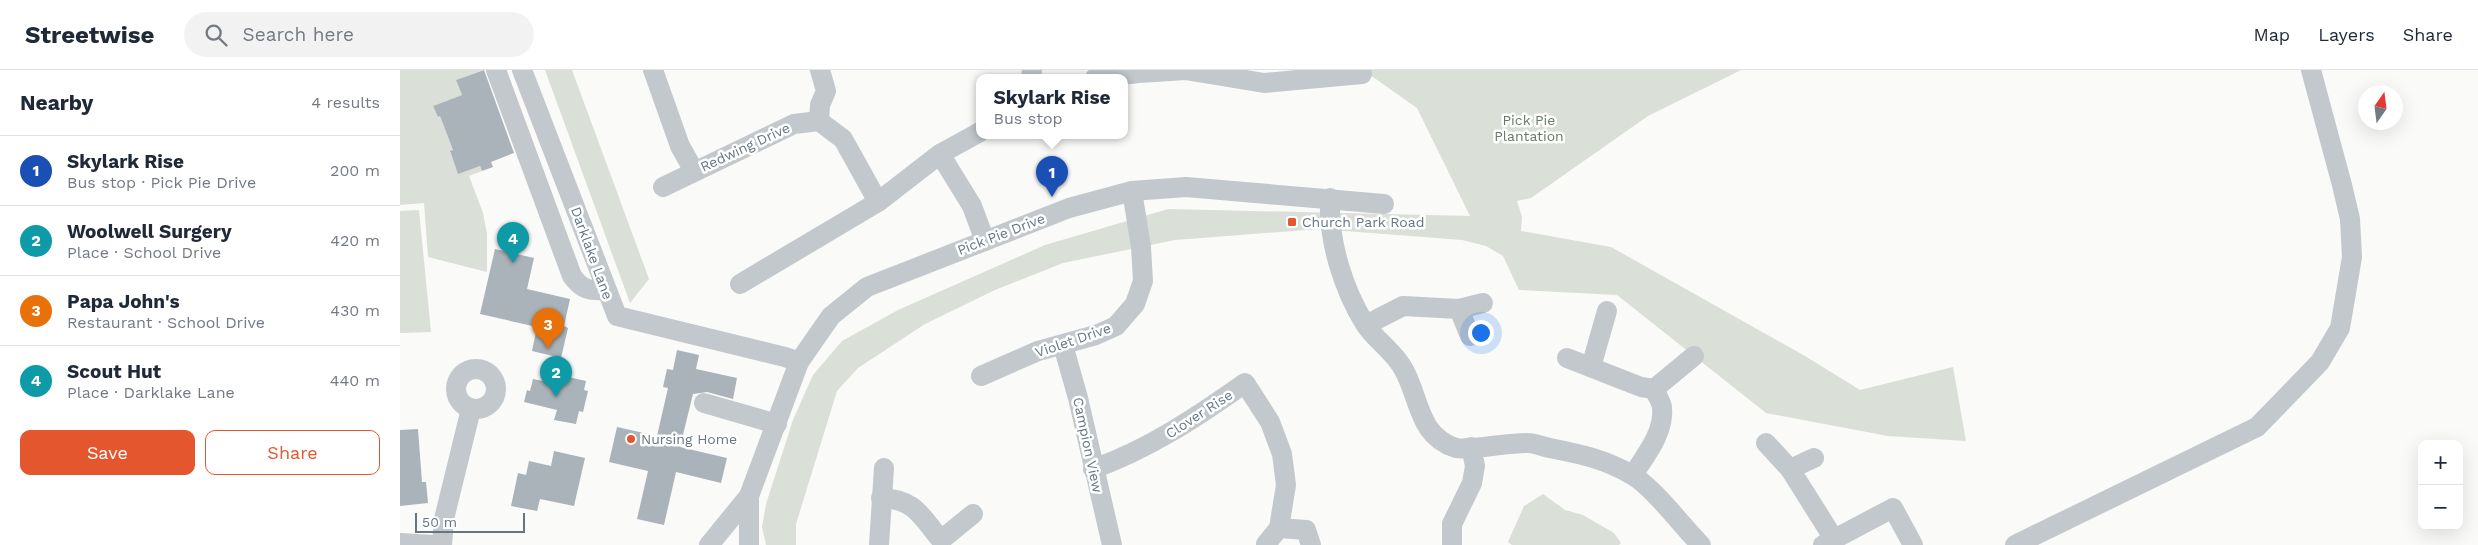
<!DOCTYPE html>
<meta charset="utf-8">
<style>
body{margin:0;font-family:"Work Sans",sans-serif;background:#f2f2f3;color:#1f2937}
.controls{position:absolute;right:15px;bottom:15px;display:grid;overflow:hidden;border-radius:10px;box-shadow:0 5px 20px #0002}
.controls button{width:45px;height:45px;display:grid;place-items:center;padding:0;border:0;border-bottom:1px solid #e0e1e3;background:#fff;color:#1f2937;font:25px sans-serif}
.compass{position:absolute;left:1958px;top:15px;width:45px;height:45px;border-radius:50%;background:#fff;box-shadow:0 5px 20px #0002;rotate:14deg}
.scale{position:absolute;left:15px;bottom:12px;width:110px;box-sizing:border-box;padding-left:5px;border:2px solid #657683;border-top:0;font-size:14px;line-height:18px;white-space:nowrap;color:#657683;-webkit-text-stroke:4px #fff;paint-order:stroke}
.you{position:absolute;left:1080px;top:262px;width:18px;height:18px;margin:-12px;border:4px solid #fff;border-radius:50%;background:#1a73e8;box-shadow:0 0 0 8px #1a73e833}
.badge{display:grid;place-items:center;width:32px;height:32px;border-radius:50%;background:#e4572e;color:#fff;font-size:16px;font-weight:700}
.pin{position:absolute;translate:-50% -41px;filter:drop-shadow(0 1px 2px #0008)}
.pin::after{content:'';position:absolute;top:26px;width:18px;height:15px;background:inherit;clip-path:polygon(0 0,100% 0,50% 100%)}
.popup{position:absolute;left:576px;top:4px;width:152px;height:65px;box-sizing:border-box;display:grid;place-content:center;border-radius:10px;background:#fff;filter:drop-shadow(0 1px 4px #0005);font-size:16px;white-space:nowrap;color:#747a83}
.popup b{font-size:19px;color:#1f2937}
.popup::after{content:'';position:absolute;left:50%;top:100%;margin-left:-10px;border:10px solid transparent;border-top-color:#fff}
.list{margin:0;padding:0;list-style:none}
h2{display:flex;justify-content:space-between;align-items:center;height:65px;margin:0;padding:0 20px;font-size:21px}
h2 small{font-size:16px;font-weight:400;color:#747a83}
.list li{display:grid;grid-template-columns:32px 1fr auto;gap:15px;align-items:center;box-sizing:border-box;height:70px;padding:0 20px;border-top:1px solid #e0e1e3}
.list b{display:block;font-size:19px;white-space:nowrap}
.list p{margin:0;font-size:16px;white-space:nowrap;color:#747a83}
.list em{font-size:16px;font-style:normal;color:#747a83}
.actions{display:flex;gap:10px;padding:15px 20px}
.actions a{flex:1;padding:11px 0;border:1px solid #e4572e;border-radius:10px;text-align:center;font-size:18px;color:#e4572e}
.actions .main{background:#e4572e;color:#fff}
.icon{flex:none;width:28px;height:28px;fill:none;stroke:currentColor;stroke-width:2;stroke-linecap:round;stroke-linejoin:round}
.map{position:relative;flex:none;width:2078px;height:475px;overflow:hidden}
header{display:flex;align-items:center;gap:30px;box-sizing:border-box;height:70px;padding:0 25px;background:#fff;border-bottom:1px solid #e0e1e3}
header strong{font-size:24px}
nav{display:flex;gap:28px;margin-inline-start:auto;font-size:18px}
.search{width:350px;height:45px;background:#f2f2f3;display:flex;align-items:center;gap:12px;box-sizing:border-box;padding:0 18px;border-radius:28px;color:#747a83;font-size:19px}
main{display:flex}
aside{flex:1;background:#fff}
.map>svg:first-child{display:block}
</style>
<header>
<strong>Streetwise</strong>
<div class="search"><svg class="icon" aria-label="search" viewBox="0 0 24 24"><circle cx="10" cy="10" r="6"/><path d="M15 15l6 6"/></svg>Search here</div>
<nav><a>Map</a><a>Layers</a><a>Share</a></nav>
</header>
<main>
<aside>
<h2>Nearby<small>4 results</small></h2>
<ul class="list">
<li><span class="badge" style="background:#1a4fb4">1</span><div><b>Skylark Rise</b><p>Bus stop · Pick Pie Drive</p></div><em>200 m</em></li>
<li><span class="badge" style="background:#0f9aa8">2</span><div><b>Woolwell Surgery</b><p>Place · School Drive</p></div><em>420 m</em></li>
<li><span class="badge" style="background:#e8710a">3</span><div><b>Papa John's</b><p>Restaurant · School Drive</p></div><em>430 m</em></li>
<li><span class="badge" style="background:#0f9aa8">4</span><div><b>Scout Hut</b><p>Place · Darklake Lane</p></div><em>440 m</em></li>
</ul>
<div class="actions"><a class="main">Save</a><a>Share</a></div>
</aside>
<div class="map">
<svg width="2078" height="475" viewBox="0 0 2078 475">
<rect width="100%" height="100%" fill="#fafaf8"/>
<g fill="#dadfd7">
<polygon points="0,0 83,0 56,10 62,25 33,36 38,47 40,46 53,80 50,82 58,103 80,96 82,101 69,106 83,143 87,164 87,202 28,187 24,133 0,135"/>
<polygon points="145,0 172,0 249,209 230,233"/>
<polygon points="963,0 1341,0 1248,46 1131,128 1117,131 1122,147 1121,161 1211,177 1405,286 1460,320 1553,297 1566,371 1488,366 1366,343 1217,225 1119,220 1103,186 1086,176 1062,170 919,159 775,170 663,193 595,220 525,254 458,298 437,321 396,454 396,475 366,475 362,457 366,434 393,350 413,305 442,271 498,240 645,175 768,139 1070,146 1017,38"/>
<polygon points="19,140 31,262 0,263 0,141"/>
<polygon points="1143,424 1165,440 1183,445 1214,463 1221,473 1219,475 1112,475 1108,472 1124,436"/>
</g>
<g fill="#aab3b9">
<polygon points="84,0 114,83 91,92 93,97 82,101 80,96 58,104 50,81 53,80 40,46 38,47 33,36 62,25 56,10"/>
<polygon points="95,179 134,188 127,219 170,229 164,256 168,258 161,288 132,281 137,257 80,244"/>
<polygon points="277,280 299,285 296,299 337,308 333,329 307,322 293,324 280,377 327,388 321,413 276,402 264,455 237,449 248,401 209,392 217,357 257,366 268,318 263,317 267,299 273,300"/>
<polygon points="164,306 186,311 184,320 188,321 183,342 179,341 176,354 154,350 157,340 124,332 127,320 130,321 133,309 162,315"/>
<polygon points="18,359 22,412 26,412 28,433 0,436 0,360"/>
<polygon points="154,381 185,388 174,436 140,429 137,441 111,436 118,403 126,405 129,391 151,396"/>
</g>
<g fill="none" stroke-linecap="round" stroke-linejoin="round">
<g stroke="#c3c8cc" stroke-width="20">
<path d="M96,0L172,206C182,220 190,221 206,220"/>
<polyline points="122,0 217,246 385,287 399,292"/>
<polyline points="253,0 280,76 294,101"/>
<polyline points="631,8 632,0"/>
<polyline points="695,8 739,3 785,0 864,13 962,4"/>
<polyline points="419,51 420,35 426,21 420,0"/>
<polyline points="540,84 580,62"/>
<polyline points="263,117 394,54 419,51 443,69 478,132"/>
<path d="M930,128C928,170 943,219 965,254C976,271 994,281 1004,300C1020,329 1018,366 1056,378C1068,381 1111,372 1128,373C1135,373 1143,377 1150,378C1180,384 1205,389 1232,405C1254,418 1282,456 1301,475"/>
<polyline points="340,214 478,132 540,84 572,136 585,171"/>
<polyline points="1059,239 1083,233"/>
<polyline points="966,255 1003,236 1059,239 1070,266"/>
<polyline points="663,275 678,328 712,475"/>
<path d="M1167,288L1241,317L1254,319C1256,324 1261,331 1262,337C1265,362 1245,386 1233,405"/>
<polyline points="1191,297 1207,241"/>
<circle cx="76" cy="319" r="20"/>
<polyline points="581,306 638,281 696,265 716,256 735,234 743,211 741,177 732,121"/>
<polyline points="1254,319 1294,286"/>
<polyline points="304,333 377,354"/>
<polyline points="1366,373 1390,399 1434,469"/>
<path d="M693,399C749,379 797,347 845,313L870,352L882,384L886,415L879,458L866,474"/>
<polyline points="1390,399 1414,388"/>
<path d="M481,428C515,429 521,446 541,470L573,444"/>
<polyline points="879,458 906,460 911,475"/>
<polyline points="0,473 34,475"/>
<polyline points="42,475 44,449 71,339"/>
<polyline points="309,475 349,426 399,292 431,246 467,217 669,138 732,121 786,117 984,134"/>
<polyline points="349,475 349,426"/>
<polyline points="479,475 484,398"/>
<polyline points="1052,475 1052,454 1072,413 1075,396 1071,377"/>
<polyline points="1423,475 1493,438 1513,475"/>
<polyline points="1615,475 1857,357 1920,292 1940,258 1952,187 1950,149 1942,115 1911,0"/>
</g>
</g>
<g fill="#e4572e" stroke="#fff" stroke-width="2">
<rect x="887" y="147" width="10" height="10" rx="2.5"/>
<circle cx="231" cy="369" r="5"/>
</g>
<g text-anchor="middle" stroke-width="5" stroke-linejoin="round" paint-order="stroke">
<g font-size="14" fill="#687a64" stroke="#fff">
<text x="1129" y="55">Pick Pie<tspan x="1129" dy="16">Plantation</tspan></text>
</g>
<g font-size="14" fill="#657683" stroke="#fff">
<text transform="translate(345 77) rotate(-25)" y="5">Redwing Drive</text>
<text transform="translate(601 164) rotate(-21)" y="5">Pick Pie Drive</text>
<text transform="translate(192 183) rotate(70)" y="5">Darklake Lane</text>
<text transform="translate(673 270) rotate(-19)" y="5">Violet Drive</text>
<text transform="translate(799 344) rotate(-33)" y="5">Clover Rise</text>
<text transform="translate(688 375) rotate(78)" y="5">Campion View</text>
</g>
<g font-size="14" fill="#657683" stroke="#fff" text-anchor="start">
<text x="902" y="157">Church Park Road</text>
<text x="241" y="374">Nursing Home</text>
</g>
</g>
</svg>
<div class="controls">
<button>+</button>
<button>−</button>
</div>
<svg class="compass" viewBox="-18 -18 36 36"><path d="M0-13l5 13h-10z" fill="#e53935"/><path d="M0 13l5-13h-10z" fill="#747a83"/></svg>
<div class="scale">50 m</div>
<div class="you"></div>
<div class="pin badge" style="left:652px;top:127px;background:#1a4fb4">1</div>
<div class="popup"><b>Skylark Rise</b>Bus stop</div>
<div class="pin badge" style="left:156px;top:327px;background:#0f9aa8">2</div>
<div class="pin badge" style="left:148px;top:279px;background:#e8710a">3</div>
<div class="pin badge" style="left:113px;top:193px;background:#0f9aa8">4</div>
</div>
</main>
